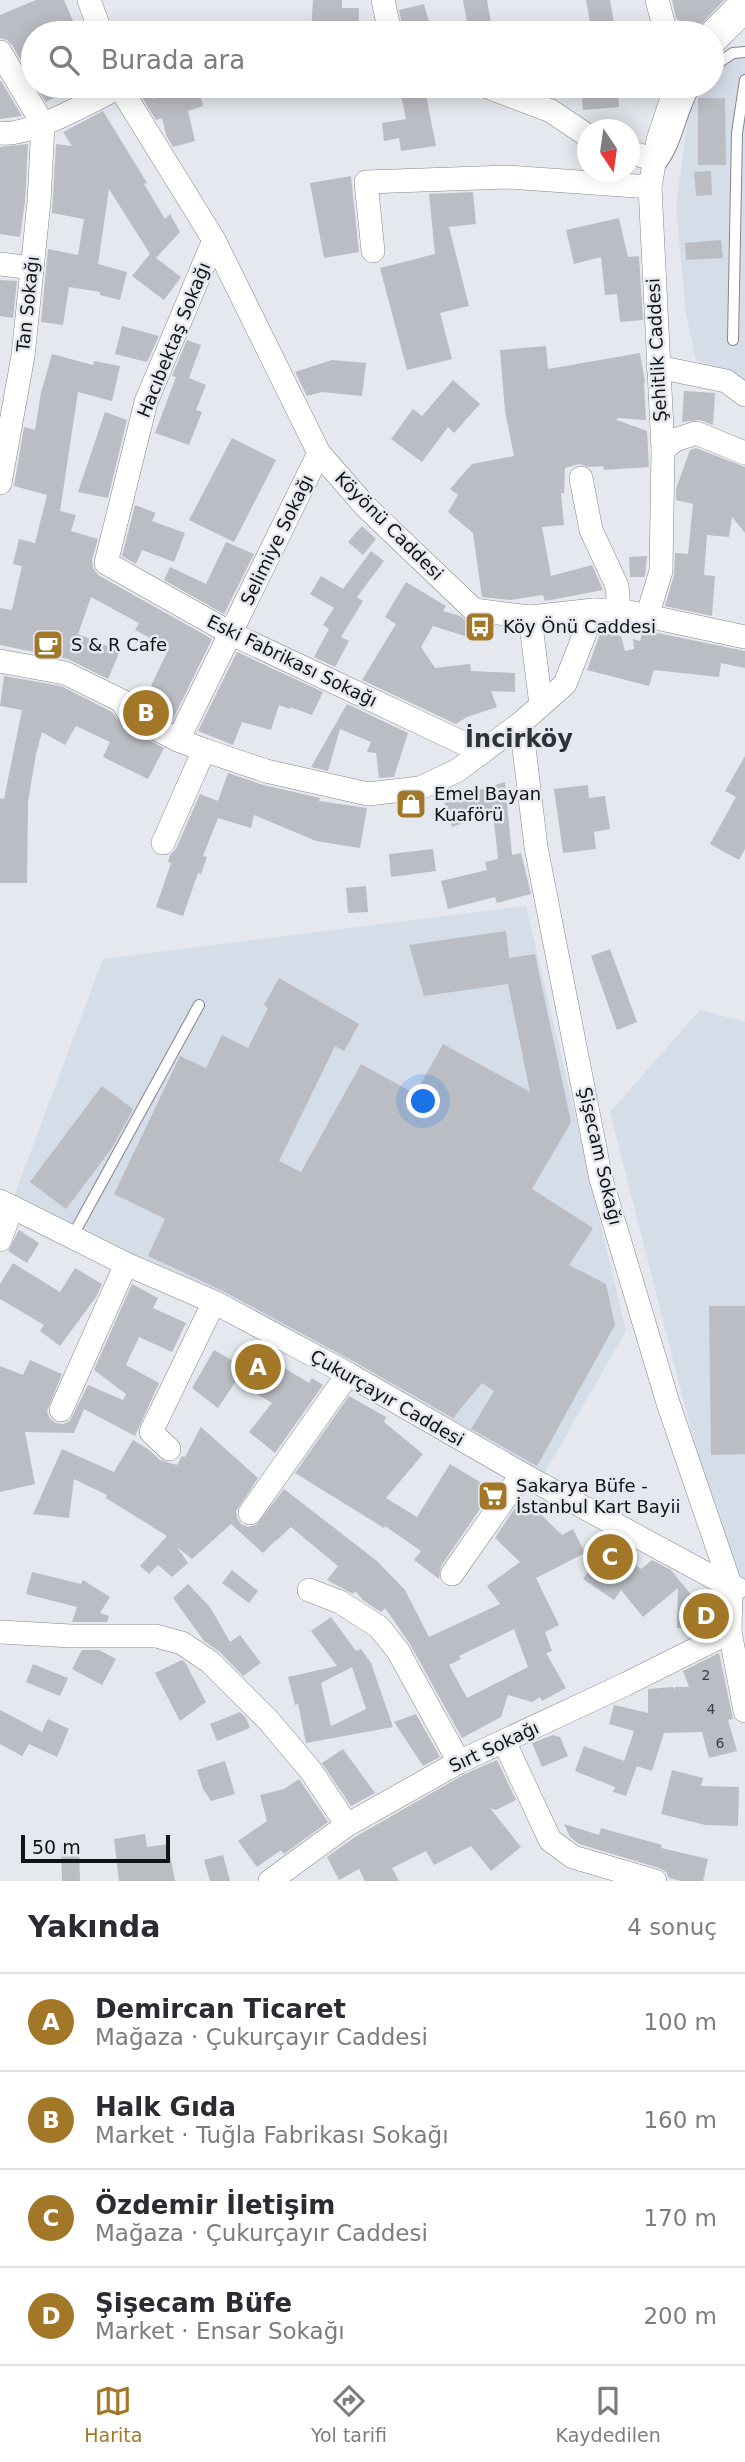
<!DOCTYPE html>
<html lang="tr">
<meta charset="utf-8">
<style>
body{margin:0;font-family:"DejaVu Sans",sans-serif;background:#f2f2f3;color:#2b2b33}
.compass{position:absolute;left:577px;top:119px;width:63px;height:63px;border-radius:50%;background:#fff;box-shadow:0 4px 18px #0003;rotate:167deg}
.scale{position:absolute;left:21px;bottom:18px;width:149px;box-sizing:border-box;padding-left:7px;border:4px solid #111315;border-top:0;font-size:19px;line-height:24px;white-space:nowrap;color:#111315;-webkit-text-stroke:5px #e5e9ef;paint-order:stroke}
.you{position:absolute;left:424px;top:1102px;width:24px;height:24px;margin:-18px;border:5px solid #fff;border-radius:50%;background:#1a73e8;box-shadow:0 0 0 10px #1a73e833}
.badge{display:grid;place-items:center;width:46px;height:46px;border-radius:50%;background:#a37728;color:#fff;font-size:23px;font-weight:700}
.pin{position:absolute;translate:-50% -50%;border:4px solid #fff;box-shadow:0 2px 7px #0006}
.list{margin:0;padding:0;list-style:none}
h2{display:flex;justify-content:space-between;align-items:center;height:91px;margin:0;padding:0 28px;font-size:30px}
h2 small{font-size:23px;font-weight:400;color:#7c7c81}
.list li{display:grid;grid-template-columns:46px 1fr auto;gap:21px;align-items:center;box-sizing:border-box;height:98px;padding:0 28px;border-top:2px solid #e1e1e2}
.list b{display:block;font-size:26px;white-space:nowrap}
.list p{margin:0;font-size:23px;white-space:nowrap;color:#7c7c81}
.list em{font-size:23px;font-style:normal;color:#7c7c81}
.icon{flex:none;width:38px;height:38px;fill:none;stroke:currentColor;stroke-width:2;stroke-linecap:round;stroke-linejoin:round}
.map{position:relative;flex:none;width:745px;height:1881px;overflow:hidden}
.search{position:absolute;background:#fff;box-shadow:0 4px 18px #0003;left:21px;right:21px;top:21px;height:77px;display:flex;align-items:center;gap:18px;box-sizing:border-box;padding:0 24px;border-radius:38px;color:#7c7c81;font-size:26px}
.sheet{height:483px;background:#fff}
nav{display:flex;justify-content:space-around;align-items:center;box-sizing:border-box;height:98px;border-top:2px solid #e1e1e2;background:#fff;font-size:19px;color:#7c7c81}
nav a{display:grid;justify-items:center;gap:4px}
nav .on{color:#a37728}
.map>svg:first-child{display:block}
</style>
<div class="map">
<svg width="745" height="1881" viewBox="0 0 745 1881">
<rect width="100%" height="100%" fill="#e5e9ef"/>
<g fill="#d5dde9">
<polygon points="745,45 745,384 696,360 686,314 676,206 689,109 706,86 712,86 712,79 721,67"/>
<polygon points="526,906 626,1331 541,1479 13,1199 103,959"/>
<polygon points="700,1010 745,1022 745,1592 732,1591 610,1112"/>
</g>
<g fill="#babdc3" fill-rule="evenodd">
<polygon points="36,0 64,0 76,28 64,33 33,33 33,80 12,45 7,40 0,38 0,15"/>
<polygon points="313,0 342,0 342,8 359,8 358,33 311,33"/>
<polygon points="463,0 487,0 493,33 469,33"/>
<polygon points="586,0 610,0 614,23 591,27"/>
<polygon points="672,0 724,0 693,33 676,18"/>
<polygon points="424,4 432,33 404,33 399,10"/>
<polygon points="0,81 1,81 22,116 0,119"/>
<polygon points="36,86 77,86 46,102"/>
<polygon points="135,86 151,86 153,99 198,86 203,106 188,111 195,141 173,147 166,135 162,118 156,120"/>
<polygon points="581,86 618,86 619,107 583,110"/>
<polygon points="425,90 436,146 401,151 399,138 384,141 382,123 406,119 401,95"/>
<polygon points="698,98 725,98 726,165 698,165"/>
<polygon points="103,111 147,183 144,184 165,219 170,214 180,232 156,258 181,277 164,300 132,276 150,254 109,189 98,264 127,272 120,300 100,295 100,292 69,287 63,325 41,322 48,249 78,255 84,219 52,213 56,144 72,146 63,132"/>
<polygon points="28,144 25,201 20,237 0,234 0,147"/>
<polygon points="711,171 712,195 696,196 694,172"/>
<polygon points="351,176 359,252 324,258 310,183"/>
<polygon points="473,192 476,224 449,227 469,306 440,313 452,359 407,370 380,268 435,254 429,194"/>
<polygon points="619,218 628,257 639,256 643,320 620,322 617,294 605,295 601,257 574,264 566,230"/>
<polygon points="721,240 723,258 686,260 685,243"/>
<polygon points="0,280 17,281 13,318 0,316"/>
<polygon points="122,326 159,336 147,362 115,354"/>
<polygon points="187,340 201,345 189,378 206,385 196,410 202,412 189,445 155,433 176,377 172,376"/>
<polygon points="546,346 548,369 640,353 645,382 644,383 646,420 617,418 617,420 647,431 649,467 604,470 603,466 589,467 579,464 565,468 564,493 561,493 564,525 542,527 551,576 592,565 603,590 545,601 543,595 510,600 482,597 473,533 448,512 458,495 450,489 472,464 514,456 505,411 500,350"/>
<polygon points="52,354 93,365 94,361 120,366 112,401 78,392 60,511 76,515 71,531 98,539 92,560 93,568 98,575 212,639 172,721 142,705 169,648 135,630 139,623 91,597 78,634 120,651 108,679 68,659 0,645 0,608 12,610 22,566 13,564 19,539 35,543 47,495 14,486 24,427 35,430 41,393"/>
<polygon points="332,360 366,363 362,396 322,392 307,396 295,372"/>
<polygon points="453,380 480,404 454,433 448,427 422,462 391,439 413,409 422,416"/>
<polygon points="684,391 715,393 713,425 700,420 682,422"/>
<polygon points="105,412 127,420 108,498 78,492"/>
<polygon points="232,438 276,460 234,542 189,520"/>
<polygon points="696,448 745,467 745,533 732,517 729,537 707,535 704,575 715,576 712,616 665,606 674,575 675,553 688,554 693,504 676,500 676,489 690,450"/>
<polygon points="135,505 156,513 152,521 185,533 174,562 142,550 136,564 122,556"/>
<polygon points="362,526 376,539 363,555 348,542"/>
<polygon points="226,542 254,554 224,614 164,580 170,567 206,584"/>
<polygon points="371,551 384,561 357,597 363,601 341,637 349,641 335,667 314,657 329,629 323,625 334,608 310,594 321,576 343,589"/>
<polygon points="647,556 645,577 630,577 629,557"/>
<polygon points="406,582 446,606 443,611 460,616 472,624 468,637 433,626 421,647 435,668 470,664 471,671 515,673 515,692 491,691 497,707 467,717 456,724 362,680 396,624 385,617"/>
<polygon points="643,630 745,651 745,668 721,663 719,677 654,670 649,686 587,670 601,631 621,636 625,651 634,649 633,639 640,641"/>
<polygon points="237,652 323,692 312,715 290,707 290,709 279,705 271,730 242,722 233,745 198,731"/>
<polygon points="4,676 61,686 112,712 124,727 164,748 148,779 103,757 110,742 76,726 65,745 42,732 36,754 28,802 27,883 0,883 0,798 4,799 22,710 0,706"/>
<polygon points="347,704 408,733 394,777 379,778 376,753 367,752 371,742 340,729 328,771 311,767"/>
<polygon points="745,756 745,849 739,860 710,844 736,797 725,791"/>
<polygon points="228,773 263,785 320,798 319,801 367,808 360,848 316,841 254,815 251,828 218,818 203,856 207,857 201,874 198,873 183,916 156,907 171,863 168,862 170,855 176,849 200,794 218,801"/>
<polygon points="505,782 512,855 521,853 531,894 497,903 495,897 448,909 441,881 487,870 485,862 498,859 493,813 452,827 444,801"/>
<polygon points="588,785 589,798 605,796 610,829 594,832 596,849 563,853 554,789"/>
<polygon points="433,849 436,871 391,877 389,854"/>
<polygon points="366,886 368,912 348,913 346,888"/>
<polygon points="506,931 509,958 535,954 571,1122 532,1189 593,1228 569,1265 606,1284 615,1325 537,1466 471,1429 494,1391 482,1383 453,1418 355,1362 221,1290 148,1256 165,1219 114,1194 180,1056 206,1068 222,1035 248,1048 268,1008 264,1005 279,978 359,1024 344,1051 335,1046 279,1161 301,1172 361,1064 415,1094 443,1044 530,1092 508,984 424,996 409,945"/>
<polygon points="610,949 637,1022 617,1030 591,956"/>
<polygon points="102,1086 133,1109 112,1148 66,1209 30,1182"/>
<polygon points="19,1230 39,1243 27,1263 8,1251"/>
<polygon points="13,1263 60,1292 75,1268 102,1284 96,1297 60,1346 40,1331 44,1325 0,1299 0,1284"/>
<polygon points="132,1284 158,1298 153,1308 186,1323 172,1352 139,1337 126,1365 159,1383 135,1436 84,1409 74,1433 25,1432 35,1484 0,1492 0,1366 23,1375 30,1360 62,1374 47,1411 50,1419 56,1423 63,1424 70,1421 88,1385 123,1400 126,1394 94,1370"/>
<polygon points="709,1306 745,1306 745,1454 711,1455"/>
<polygon points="252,1348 309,1383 312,1378 323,1385 275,1453 249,1432 272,1403 236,1381 218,1408 192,1388 214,1350 242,1366"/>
<polygon points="349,1396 386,1417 384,1422 423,1454 386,1498 417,1517 450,1464 493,1490 441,1566 439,1579 414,1560 421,1551 385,1526 384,1528 295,1473"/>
<path d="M201,1427L258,1478L236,1511L237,1518L241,1524L248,1527L256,1525L284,1489L377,1561L405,1590L429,1637L500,1604L487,1586L520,1562L495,1538L517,1505L521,1507L527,1501L562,1535L573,1529L585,1553L536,1578L559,1625L545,1632L552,1651L546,1653L566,1688L542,1701L540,1697L532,1702L508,1695L501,1717L462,1738L410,1644L385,1608L381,1612L364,1601L355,1591L353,1594L327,1580L338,1566L291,1527L276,1541L273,1539L275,1541L263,1553L231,1524L192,1559L177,1547L188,1563L172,1577L158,1565L149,1574L140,1566L167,1536L106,1498L107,1495L74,1479L69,1518L33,1514L62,1449L114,1472L133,1440L148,1449L160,1460L177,1465L182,1456L185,1457ZM514,1629L528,1667L467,1698L449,1665L461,1659L459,1656Z"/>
<polygon points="607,1545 641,1569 652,1560 671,1570 692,1596 710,1597 709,1627 704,1629 677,1628 678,1588 643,1617 621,1590 614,1600 583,1579"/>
<polygon points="232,1570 258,1591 249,1603 222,1583"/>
<polygon points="32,1572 81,1584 83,1580 110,1597 100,1613 109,1616 107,1622 72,1622 77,1607 26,1594"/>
<polygon points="188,1584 210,1607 230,1642 240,1635 261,1663 243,1676 220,1652 204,1641 173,1598"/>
<path d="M331,1617L356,1651L361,1649L371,1663L393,1727L306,1743L298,1704L295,1705L288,1677L337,1666L311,1631ZM352,1667L366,1709L331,1726L321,1683Z"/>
<polygon points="82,1650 99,1650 116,1659 102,1685 72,1669"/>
<polygon points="719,1653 733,1719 728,1720 737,1751 709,1758 702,1732 664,1733 652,1771 637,1766 626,1796 613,1792 615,1787 575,1771 584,1746 624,1761 634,1731 609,1724 614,1705 648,1713 648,1689 673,1687 675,1690 675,1687 689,1687 683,1671"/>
<polygon points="182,1660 185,1662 206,1702 180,1721 155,1673"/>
<polygon points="33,1664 68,1678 60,1696 26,1682"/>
<polygon points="0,1710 42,1732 48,1719 69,1729 57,1757 29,1744 22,1756 0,1744"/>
<polygon points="240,1712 246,1718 250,1728 217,1741 210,1724"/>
<polygon points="416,1714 440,1757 423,1766 394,1722"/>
<polygon points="553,1735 560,1737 568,1756 542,1767 532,1743"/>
<polygon points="343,1749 375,1793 351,1806 322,1763"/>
<polygon points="497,1760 516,1800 496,1810 490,1808 521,1847 491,1871 471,1846 434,1865 426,1851 392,1868 399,1881 365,1881 359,1869 339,1880 327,1857 355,1837 465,1774"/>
<polygon points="225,1761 235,1794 211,1801 203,1789 197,1770"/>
<polygon points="672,1770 703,1778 701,1786 739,1787 738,1826 705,1825 661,1814"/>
<polygon points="299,1779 328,1822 284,1854 281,1850 257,1867 238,1841 267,1821 260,1795 284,1789"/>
<polygon points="564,1824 599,1835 601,1828 662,1845 661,1848 708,1859 703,1881 681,1881 669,1878 666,1872 659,1868 579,1844 570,1837"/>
<polygon points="145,1834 147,1847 168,1844 175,1881 119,1881 114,1839"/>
<polygon points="61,1846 79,1846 80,1881 62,1881"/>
<polygon points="223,1855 230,1881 210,1881 204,1860"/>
</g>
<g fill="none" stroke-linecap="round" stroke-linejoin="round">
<g stroke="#83878c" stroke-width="12">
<g id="lane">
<polyline points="712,67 733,53 745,52"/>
<path d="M658,168C679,144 679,112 696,86"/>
<polyline points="733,340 737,133 745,80"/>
<polyline points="72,1237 199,1005"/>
</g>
</g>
<g stroke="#83878c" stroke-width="24">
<g id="street">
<polyline points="89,0 101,33"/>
<polyline points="383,0 390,33"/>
<polyline points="657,0 666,33"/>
<polyline points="0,52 43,124 39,202 23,356 0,483"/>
<polyline points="119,86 214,240 319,453 366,507 474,610 530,617 594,610 619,610 745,637"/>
<polyline points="485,86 551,111 588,136"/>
<path d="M0,133C30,137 91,101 120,87"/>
<polyline points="630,152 655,160"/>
<polyline points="214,240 146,402 106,563 232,634 482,752"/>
<polyline points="373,251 366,182 507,177 650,187"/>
<polyline points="0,264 32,268"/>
<polyline points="658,367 726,381 745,395"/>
<polyline points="663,450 675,440 696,433 745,453"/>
<polyline points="581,478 591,530 617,586 619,610"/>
<polyline points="530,617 541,705"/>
<polyline points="647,617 661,571 663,450 650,187 658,140 676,86"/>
<polyline points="0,661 65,673 122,701 130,715 178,740 204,750 266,771 368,794 420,788 458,770 521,723 565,684 594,610"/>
<polyline points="521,723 536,847 601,1179 668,1403 731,1587 730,1632 745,1711"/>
<polyline points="178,740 319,453"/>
<polyline points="163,843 204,750"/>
<polyline points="0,1201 126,1264 214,1302 348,1374 522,1474 731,1587 737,1588"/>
<polyline points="0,1240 12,1207"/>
<polyline points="61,1410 126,1264"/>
<polyline points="169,1449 151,1432 214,1302"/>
<polyline points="250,1513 348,1374"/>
<polyline points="452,1574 522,1474"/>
<polyline points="309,1590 340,1602 379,1627 398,1651 459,1762"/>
<polyline points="0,1632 71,1636 156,1636 182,1643 210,1662 269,1721 311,1771 347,1825"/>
<polyline points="504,1741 550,1840 573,1857 655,1881"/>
<polyline points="270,1881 347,1825 459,1762 626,1684 730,1632"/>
</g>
</g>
<g stroke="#83878c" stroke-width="33">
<polyline id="secondary" points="712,38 745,5"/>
</g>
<use href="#lane" stroke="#fff" stroke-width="10"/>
<use href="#street" stroke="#fff" stroke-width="23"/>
<use href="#secondary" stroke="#fff" stroke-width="32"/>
</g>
<defs>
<g id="bus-square" transform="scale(1.575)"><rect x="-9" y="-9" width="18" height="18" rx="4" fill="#a37728" stroke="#e5e9ef"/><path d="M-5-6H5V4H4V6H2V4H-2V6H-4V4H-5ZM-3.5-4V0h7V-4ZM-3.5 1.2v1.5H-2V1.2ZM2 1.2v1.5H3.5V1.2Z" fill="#fff"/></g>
<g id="cafe-square" transform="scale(1.575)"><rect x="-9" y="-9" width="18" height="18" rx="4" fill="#a37728" stroke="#e5e9ef"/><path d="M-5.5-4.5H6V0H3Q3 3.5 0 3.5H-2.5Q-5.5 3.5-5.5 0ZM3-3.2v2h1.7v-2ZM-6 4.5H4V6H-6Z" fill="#fff"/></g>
<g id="shop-square" transform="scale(1.575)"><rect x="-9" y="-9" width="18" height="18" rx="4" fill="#a37728" stroke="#e5e9ef"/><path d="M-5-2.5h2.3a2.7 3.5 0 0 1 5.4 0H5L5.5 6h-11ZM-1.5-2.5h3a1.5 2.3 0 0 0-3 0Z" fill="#fff"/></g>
<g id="supermarket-square" transform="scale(1.575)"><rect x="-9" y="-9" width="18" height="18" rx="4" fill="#a37728" stroke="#e5e9ef"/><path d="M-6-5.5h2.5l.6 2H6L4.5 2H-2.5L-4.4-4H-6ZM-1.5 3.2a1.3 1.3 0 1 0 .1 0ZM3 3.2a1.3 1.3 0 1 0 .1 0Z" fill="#fff"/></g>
</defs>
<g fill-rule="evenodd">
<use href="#bus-square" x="480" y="627"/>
<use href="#cafe-square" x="48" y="645"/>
<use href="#shop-square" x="411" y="804"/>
<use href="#supermarket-square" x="493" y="1496"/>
</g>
<g text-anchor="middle" stroke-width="5" stroke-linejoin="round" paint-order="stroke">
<g font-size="14" fill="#3b3e40">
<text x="706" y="1680">2</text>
<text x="711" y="1714">4</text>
<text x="720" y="1748">6</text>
</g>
<g font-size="18" fill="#111315" stroke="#e5e9ef">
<text transform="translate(28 304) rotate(-84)" y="6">Tan Sokağı</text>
<text transform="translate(174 340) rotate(-68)" y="6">Hacıbektaş Sokağı</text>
<text transform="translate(657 350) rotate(-93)" y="6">Şehitlik Caddesi</text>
<text transform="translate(389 526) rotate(45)" y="6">Köyönü Caddesi</text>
<text transform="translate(277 540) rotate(-64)" y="6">Selimiye Sokağı</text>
<text transform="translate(292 661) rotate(26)" y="6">Eski Fabrikası Sokağı</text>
<text transform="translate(600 1156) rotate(77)" y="6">Şişecam Sokağı</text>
<text transform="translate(387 1398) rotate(30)" y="6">Çukurçayır Caddesi</text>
<text transform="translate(494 1747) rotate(-25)" y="6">Sırt Sokağı</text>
</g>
<g font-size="18" fill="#111315" stroke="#e5e9ef" text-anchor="start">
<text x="503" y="633">Köy Önü Caddesi</text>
<text x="71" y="651">S &amp; R Cafe</text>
<text x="434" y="800">Emel Bayan<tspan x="434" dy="21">Kuaförü</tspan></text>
<text x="516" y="1492">Sakarya Büfe -<tspan x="516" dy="21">İstanbul Kart Bayii</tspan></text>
</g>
<g font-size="24" font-weight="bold" fill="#2f3237" stroke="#e5e9ef">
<text x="519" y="747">İncirköy</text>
</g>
</g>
</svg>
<svg class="compass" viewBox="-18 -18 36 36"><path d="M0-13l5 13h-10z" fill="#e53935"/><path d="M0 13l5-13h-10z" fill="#7c7c81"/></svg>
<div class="scale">50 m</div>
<div class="you"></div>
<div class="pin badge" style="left:258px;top:1367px">A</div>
<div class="pin badge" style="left:146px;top:713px">B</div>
<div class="pin badge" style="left:610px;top:1557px">C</div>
<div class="pin badge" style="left:706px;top:1616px">D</div>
<div class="search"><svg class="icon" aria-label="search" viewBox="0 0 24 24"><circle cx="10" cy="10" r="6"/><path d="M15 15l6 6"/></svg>Burada ara</div>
</div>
<section class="sheet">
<h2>Yakında<small>4 sonuç</small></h2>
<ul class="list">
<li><span class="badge">A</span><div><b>Demircan Ticaret</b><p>Mağaza · Çukurçayır Caddesi</p></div><em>100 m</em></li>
<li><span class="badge">B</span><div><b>Halk Gıda</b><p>Market · Tuğla Fabrikası Sokağı</p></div><em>160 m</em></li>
<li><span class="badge">C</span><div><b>Özdemir İletişim</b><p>Mağaza · Çukurçayır Caddesi</p></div><em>170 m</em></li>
<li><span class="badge">D</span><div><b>Şişecam Büfe</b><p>Market · Ensar Sokağı</p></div><em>200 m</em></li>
</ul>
</section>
<nav>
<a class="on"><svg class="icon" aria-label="map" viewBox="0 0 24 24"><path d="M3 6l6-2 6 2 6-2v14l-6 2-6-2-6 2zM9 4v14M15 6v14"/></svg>Harita</a>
<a><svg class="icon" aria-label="directions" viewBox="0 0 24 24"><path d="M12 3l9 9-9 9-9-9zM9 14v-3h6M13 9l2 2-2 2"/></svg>Yol tarifi</a>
<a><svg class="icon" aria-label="saved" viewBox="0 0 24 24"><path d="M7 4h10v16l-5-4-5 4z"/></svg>Kaydedilen</a>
</nav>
